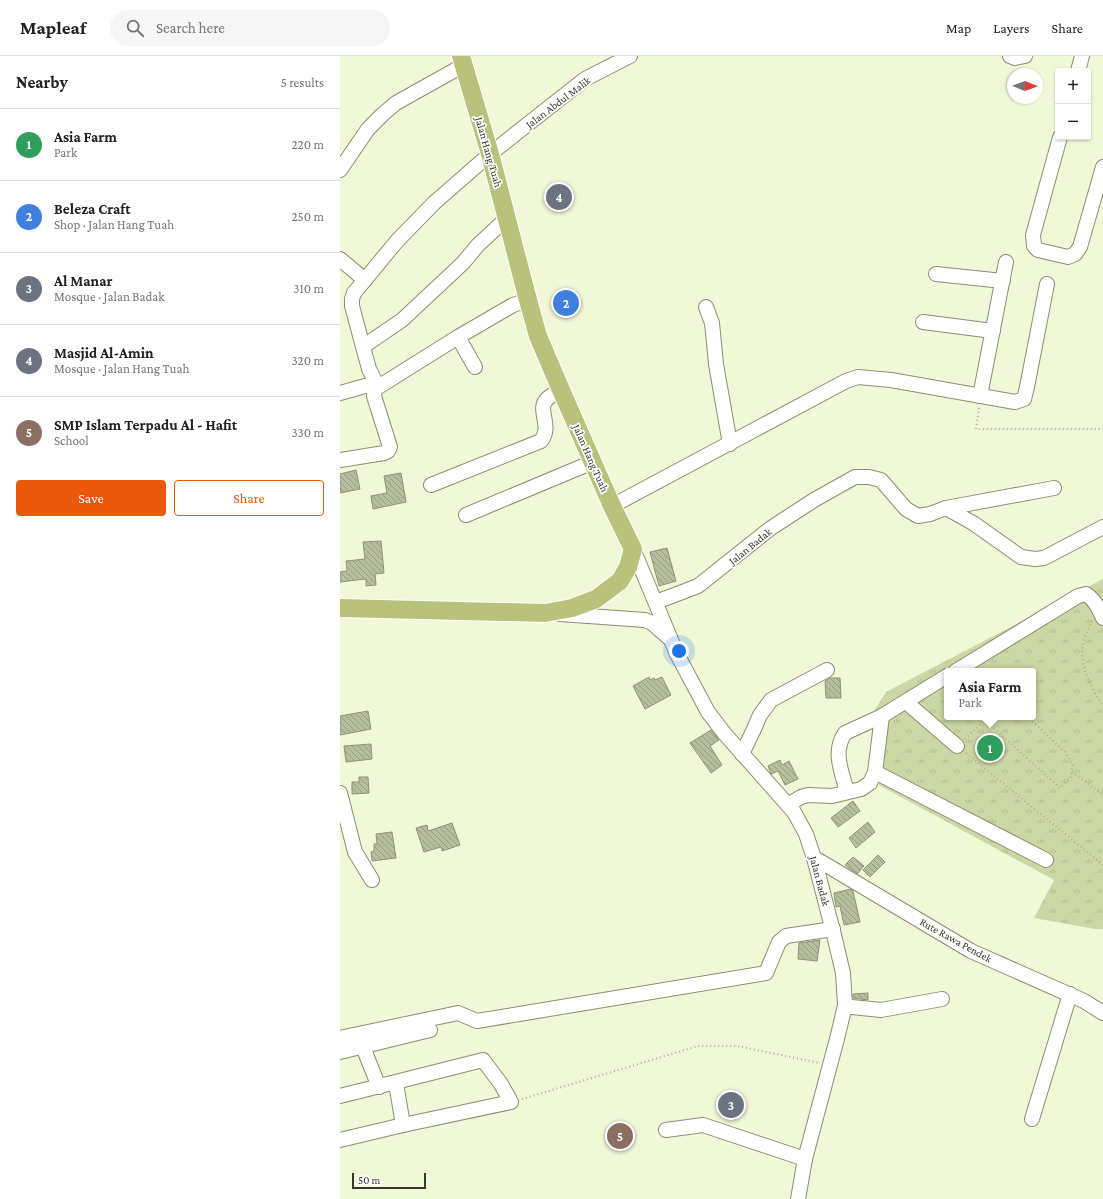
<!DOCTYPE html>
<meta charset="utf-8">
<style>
body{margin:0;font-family:"Crimson Pro",serif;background:#f6f6f6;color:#202124}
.controls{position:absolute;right:12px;top:12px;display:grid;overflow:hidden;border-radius:4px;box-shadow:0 1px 3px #0004}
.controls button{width:36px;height:36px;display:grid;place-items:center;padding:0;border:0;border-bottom:1px solid #e0e0e0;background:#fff;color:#202124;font:20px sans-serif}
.compass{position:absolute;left:667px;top:12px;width:36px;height:36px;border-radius:50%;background:#fff;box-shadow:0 1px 3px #0004;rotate:91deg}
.scale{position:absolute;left:12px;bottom:10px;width:74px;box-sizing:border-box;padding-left:4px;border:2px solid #35372b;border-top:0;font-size:11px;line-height:14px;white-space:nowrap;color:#35372b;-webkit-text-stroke:3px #fff;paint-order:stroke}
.you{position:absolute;left:339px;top:595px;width:14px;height:14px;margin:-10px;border:3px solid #fff;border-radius:50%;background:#1a73e8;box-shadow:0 0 0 6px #1a73e833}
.badge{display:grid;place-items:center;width:26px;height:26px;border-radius:50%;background:#ea580c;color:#fff;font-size:13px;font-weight:700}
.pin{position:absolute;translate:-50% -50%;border:2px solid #fff;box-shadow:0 1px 4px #0006}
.popup{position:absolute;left:604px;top:612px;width:92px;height:52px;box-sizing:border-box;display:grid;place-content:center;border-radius:4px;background:#fff;filter:drop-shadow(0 1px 3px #0005);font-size:13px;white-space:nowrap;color:#757577}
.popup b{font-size:15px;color:#202124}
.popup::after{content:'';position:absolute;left:50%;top:100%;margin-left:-8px;border:8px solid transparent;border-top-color:#fff}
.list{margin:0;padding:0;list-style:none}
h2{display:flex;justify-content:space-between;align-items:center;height:52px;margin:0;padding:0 16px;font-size:17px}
h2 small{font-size:13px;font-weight:400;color:#757577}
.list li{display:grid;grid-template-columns:26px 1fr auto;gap:12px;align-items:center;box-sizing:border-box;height:72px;padding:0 16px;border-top:1px solid #e0e0e0}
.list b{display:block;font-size:15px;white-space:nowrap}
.list p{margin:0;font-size:13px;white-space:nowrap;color:#757577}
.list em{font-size:13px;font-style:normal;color:#757577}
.actions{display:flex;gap:8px;padding:12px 16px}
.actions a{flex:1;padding:9px 0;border:1px solid #ea580c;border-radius:4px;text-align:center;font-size:14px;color:#ea580c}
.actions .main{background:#ea580c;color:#fff}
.icon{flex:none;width:22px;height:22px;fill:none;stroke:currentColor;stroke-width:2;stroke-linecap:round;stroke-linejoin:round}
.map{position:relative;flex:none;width:763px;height:1143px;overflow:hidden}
header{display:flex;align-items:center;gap:24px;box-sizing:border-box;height:56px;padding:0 20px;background:#fff;border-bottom:1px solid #e0e0e0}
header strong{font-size:19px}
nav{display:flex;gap:22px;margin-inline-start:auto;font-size:14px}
.search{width:280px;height:36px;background:#f6f6f6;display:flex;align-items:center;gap:10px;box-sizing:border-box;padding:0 14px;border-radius:22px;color:#757577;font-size:15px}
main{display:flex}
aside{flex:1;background:#fff}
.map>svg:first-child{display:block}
</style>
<header>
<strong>Mapleaf</strong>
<div class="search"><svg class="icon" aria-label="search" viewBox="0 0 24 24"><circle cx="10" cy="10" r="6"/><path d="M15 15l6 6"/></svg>Search here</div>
<nav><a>Map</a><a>Layers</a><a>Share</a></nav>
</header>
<main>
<aside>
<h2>Nearby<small>5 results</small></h2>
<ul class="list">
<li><span class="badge" style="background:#2e9e5b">1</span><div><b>Asia Farm</b><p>Park</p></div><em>220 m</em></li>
<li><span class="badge" style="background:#3f7fe0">2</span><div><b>Beleza Craft</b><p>Shop · Jalan Hang Tuah</p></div><em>250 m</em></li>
<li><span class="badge" style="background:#6b7280">3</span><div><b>Al Manar</b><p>Mosque · Jalan Badak</p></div><em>310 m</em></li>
<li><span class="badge" style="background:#6b7280">4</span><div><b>Masjid Al-Amin</b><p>Mosque · Jalan Hang Tuah</p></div><em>320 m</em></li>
<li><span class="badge" style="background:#8d6e63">5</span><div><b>SMP Islam Terpadu Al - Hafit</b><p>School</p></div><em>330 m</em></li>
</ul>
<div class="actions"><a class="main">Save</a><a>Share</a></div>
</aside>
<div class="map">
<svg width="763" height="1143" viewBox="0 0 763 1143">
<defs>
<pattern id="park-tufts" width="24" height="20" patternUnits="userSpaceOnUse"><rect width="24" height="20" fill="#cdd7a5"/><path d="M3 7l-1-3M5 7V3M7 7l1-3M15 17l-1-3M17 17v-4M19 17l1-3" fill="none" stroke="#b1b98e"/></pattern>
<pattern id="building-back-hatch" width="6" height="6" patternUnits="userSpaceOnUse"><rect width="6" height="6" fill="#b7bea0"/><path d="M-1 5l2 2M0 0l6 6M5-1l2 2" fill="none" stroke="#969b83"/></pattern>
</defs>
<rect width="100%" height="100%" fill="#f1f8d8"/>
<path fill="url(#park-tufts)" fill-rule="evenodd" d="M763,523V873H755L694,862L714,824L539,729L534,655L546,636ZM607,615H693V661H607Z"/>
<g fill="url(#building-back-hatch)" stroke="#8d9376">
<polygon points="16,414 20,433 0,437 0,418"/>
<polygon points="61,417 66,446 33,453 31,440 47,437 44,420"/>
<polygon points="41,485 44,517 35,518 36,529 26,530 26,523 0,526 0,516 7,515 6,505 25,503 23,486"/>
<polygon points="327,492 336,525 319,530 310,496"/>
<polygon points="309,621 310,624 314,622 315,624 322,621 331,639 305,653 293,630"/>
<polygon points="490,622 500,622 501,642 486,642 485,625"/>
<polygon points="28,655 31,673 0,679 0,660"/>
<polygon points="371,674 379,684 370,690 382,709 371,717 350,687"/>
<polygon points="31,688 32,703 6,706 4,690"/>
<polygon points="440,704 442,709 449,705 458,723 445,729 438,715 431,718 428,710"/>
<polygon points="19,721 28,721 29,737 12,738 12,726 19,726"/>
<polygon points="513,745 520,755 498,771 491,762"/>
<polygon points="528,766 535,776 516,792 509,782"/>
<polygon points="112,767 120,789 102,795 101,791 84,796 76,772 87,769 88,775"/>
<polygon points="52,776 56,802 32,805 31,796 34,795 34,788 37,788 36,778"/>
<polygon points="538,799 545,806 530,821 523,814"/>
<polygon points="513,801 524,810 517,818 505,809"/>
<polygon points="511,833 513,835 520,866 504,869 500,850 496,851 494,837"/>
<polygon points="480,884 477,905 458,903 459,887"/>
<polygon points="528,937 528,944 513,942 513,938"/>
</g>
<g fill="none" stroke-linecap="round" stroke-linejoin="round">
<g stroke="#898f72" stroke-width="16">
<g id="minor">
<polyline points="670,0 675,2 685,0"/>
<polyline points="738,15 742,0"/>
<polyline points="720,81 693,179 694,190 698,194 728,201 735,198 740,191 763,111"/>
<polyline points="0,114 28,73 43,58 56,47 124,9"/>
<polyline points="0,203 25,224"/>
<polyline points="596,218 663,225"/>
<polyline points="366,251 372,267 376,308 390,388"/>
<polyline points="583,266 653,275"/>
<polyline points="118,281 135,311"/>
<polyline points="24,290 62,264 123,207 138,189 167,162"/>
<polyline points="38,331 29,313 12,250 12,243 14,237 57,185 94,147 150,98 245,23 290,0"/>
<polyline points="0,337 25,330 28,330 35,333"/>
<polyline points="640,340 666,206"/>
<polyline points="0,404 44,397 48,395 50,391 34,340 35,333 118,281 173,249 188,244"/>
<path d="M91,429L201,385C213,369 196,354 207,343C211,339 216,337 221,334"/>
<polyline points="272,450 506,325 518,321 551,324 675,346 684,343 687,331 707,228"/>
<polyline points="606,452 633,467 681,501 695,503 704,502 763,471"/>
<polyline points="126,459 253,406"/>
<polyline points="293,493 337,598 368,656 384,677 454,756 466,778 474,802 494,879 503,917 505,949 498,979 465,1103 458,1143"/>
<polyline points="316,546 358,530 431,472 474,444 515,421 529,421 541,424 566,453 578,460 590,458 606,452 714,432"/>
<polyline points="220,558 305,564 312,567 329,582"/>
<path d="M616,615L738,540L746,538C755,544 759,553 763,562"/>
<polyline points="566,646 617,690"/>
<polyline points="402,698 414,673 420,659 431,644 487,614"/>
<polyline points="535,716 706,804"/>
<path d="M507,736C502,716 492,696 505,677L542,660L607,620"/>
<polyline points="0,737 15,796 32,824"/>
<polyline points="448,749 461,741 468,739 492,740 521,733 530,727 535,716 542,660"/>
<polyline points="474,802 483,807 631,895 744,945 763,957"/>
<polyline points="505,949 512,951 541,954 602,943"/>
<polyline points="0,982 118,957 137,965 426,917 439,886 446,880 493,873"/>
<polyline points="23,991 39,1031"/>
<polyline points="0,996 90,974"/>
<polyline points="56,1027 63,1069"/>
<polyline points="0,1040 143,1004 161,1028 171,1046 63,1069 0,1084"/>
<polyline points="692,1063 730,938"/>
<polyline points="326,1074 363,1069 465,1103"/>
</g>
</g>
<g stroke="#fff" stroke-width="20">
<polyline id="major" points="0,552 205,557 232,552 256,543 280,525 288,511 293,493 272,450 221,334 198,280 188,244 150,98 121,0"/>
</g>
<g stroke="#a8ad94" stroke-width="2" stroke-dasharray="1 3" stroke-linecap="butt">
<polyline points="639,352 636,373 763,373"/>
<path d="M752,565C749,572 744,581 743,589C739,612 752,631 763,651"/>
<polyline points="645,664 720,732 731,721 733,709 725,696 688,661"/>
<polyline points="625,683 645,664 655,661"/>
<polyline points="626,697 763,809"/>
<polyline points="732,716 763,739"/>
<polyline points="182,1043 358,990 397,990 480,1007"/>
</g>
<use href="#minor" stroke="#fff" stroke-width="14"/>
<use href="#major" stroke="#b8c27a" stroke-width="18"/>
</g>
<g text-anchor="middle" stroke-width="3.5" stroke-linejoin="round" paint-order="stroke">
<g font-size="11" fill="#35372b" stroke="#fff">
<text transform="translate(218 46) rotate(-37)" y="4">Jalan Abdul Malik</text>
<text transform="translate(149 96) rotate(74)" y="4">Jalan Hang Tuah</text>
<text transform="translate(251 402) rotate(66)" y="4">Jalan Hang Tuah</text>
<text transform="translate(410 490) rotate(-39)" y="4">Jalan Badak</text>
<text transform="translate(480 825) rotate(75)" y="4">Jalan Badak</text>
<text transform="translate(616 884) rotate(29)" y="4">Rute Rawa Pendek</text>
</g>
</g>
</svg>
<div class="controls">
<button>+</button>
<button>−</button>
</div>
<svg class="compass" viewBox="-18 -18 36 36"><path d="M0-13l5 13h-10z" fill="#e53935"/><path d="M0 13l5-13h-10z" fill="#757577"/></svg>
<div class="scale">50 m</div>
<div class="you"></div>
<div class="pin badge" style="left:650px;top:692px;background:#2e9e5b">1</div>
<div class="popup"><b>Asia Farm</b>Park</div>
<div class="pin badge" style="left:226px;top:247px;background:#3f7fe0">2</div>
<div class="pin badge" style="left:391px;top:1049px;background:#6b7280">3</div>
<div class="pin badge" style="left:219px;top:141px;background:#6b7280">4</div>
<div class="pin badge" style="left:280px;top:1080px;background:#8d6e63">5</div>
</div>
</main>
